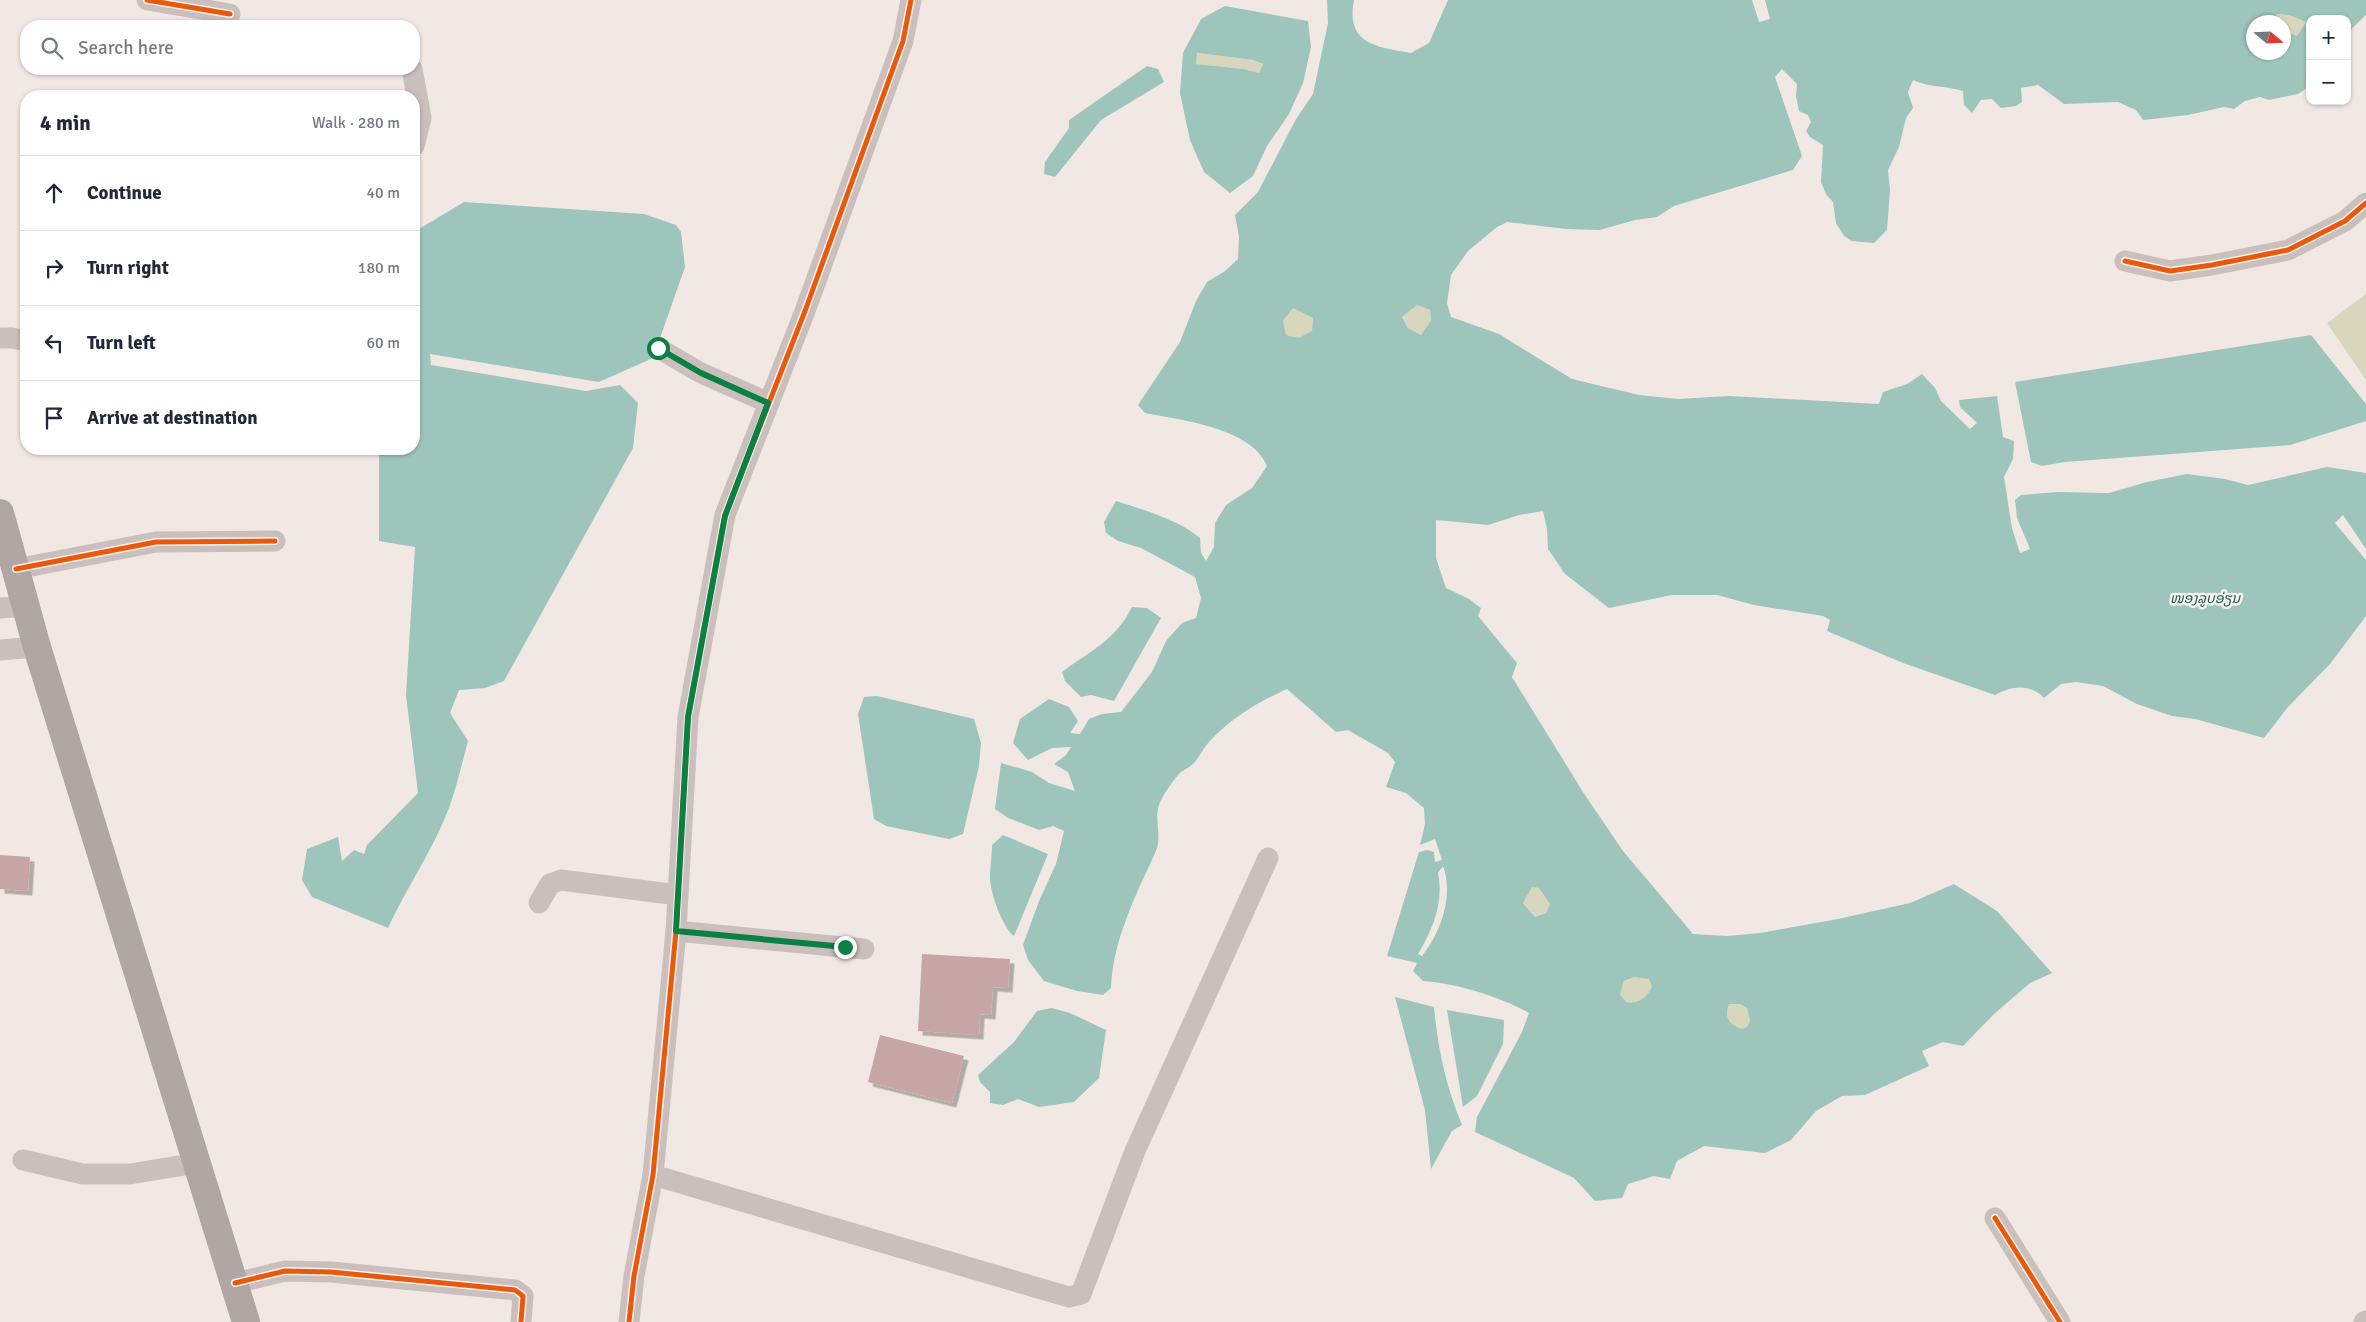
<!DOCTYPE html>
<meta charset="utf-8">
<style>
body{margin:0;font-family:Signika,"Noto Sans Lao",sans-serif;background:#f6f6f7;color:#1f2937}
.controls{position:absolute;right:15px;top:15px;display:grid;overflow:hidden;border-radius:10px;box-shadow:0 1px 4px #0004}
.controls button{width:45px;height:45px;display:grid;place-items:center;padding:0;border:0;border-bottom:1px solid #e0e1e3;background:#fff;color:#1f2937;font:25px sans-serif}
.compass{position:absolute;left:2246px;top:15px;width:45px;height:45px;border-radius:50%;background:#fff;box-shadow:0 1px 4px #0004;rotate:109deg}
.stop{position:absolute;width:15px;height:15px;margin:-11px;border:4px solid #0b8043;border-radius:50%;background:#fff}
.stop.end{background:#0b8043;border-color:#fff;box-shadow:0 1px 5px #0008}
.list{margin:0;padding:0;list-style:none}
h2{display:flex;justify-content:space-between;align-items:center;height:65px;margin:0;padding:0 20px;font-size:21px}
h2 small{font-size:16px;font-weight:400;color:#747a83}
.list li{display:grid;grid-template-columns:32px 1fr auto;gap:15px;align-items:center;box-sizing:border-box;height:75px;padding:0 20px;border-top:1px solid #e0e1e3}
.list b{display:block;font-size:19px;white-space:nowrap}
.list em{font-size:16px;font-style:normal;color:#747a83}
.icon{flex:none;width:28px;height:28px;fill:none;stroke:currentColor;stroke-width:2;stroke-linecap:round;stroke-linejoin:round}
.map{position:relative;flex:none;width:2366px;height:1322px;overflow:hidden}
.search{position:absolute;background:#fff;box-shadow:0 1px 4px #0004;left:20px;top:20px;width:400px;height:55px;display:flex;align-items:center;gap:12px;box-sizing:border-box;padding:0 18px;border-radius:20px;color:#747a83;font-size:19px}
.panel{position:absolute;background:#fff;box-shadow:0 1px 4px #0004;left:20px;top:90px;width:400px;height:365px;border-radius:20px}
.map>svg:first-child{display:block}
</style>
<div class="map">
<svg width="2366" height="1322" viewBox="0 0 2366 1322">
<defs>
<filter id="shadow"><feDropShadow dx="4.5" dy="4.5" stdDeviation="0" flood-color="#0004"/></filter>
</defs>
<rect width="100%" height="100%" fill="#f1e8e4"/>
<g fill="#d8d6bc">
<polygon points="2276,14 2289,15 2306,22 2297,36 2284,30 2284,22 2278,22"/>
<polygon points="1196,53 1253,60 1263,64 1259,73 1244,69 1196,64"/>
<polygon points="2366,294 2366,380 2327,323"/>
<polygon points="1417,305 1430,310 1431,320 1421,335 1408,328 1402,316"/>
<polygon points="1293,308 1313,318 1312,331 1298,338 1286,335 1283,321"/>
<polygon points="1532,887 1539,888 1550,904 1546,913 1535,917 1523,903"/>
<path d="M1634,977L1650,979L1652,986C1647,998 1639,1004 1626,1002L1620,994L1624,981Z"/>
<path d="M1729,1004H1740L1747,1008L1750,1021L1748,1026L1743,1029C1729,1025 1724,1018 1729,1004Z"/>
</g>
<g fill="#9ec5bb" fill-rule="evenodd">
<path d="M1327,0H1354C1345,45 1378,47 1411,53L1429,43L1448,0H1752L1759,22L1770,19L1765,0H2366V15L2347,33V19H2310V86L2298,94L2269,100L2260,97L2245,101L2234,109L2224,107L2188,115L2143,120L2136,110L2118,102L2064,104L2038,85L2021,88L2022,102L2016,106L2001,108L1992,99L1981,100L1972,113L1964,105L1963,91C1944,85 1930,88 1913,80L1908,92L1913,108L1906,118L1899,147L1888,170L1890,190L1887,230L1874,243L1852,241L1844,236L1836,223L1833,202L1826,194L1821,182L1823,145L1810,137L1806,131L1811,122L1808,115L1799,111L1796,96L1797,84L1782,69L1775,77L1802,156L1793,170L1674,206L1657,217L1635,220L1600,230L1566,229L1507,222L1497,227L1468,251L1451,275L1447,303L1451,317L1499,334L1572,379L1639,395L1678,399L1729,396L1879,404L1883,392L1907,384L1922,374L1935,388L1941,401L1970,429L1977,423L1960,407L1959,400L1997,396L2003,437L2014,441L2013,459L2004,477L2012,528L2020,553L2030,549L2017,518L2015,500L2021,495L2058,492L2109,493L2147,482L2187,474L2225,479L2248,485L2327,467L2366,473V549L2343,515L2335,523L2366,560V616L2330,664L2288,707L2264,738L2195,719L2172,716L2137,704L2103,686L2076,682L2061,684L2044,698C2030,683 2011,686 1995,695L1903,663L1827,631L1830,620L1823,616L1754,605L1717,595H1672L1609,608L1565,574L1548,549L1547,529L1543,511L1519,515L1488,525L1436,520V558L1446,588L1469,599L1481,608L1478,616L1517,663L1512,677L1583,792L1623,851L1693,934L1727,936L1760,933L1838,919L1910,903L1954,884L1997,911L2052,973L2030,983L1994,1014L1963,1046L1943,1042L1922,1051L1929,1066L1865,1095L1842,1096L1816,1111L1791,1140L1765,1153L1704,1146L1677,1161L1670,1179L1654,1176L1628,1184L1622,1198L1595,1201L1574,1178L1475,1132L1477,1117L1522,1032L1529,1013C1501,997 1456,983 1423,981L1413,971L1417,963L1387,956L1419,852L1427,850L1434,852L1435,862L1442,860L1435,839L1420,845L1425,824L1424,808L1406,793L1386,787L1395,762L1388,753L1348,730L1336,732L1287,689C1258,702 1231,718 1209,742C1203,748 1200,757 1194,763C1190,767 1185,769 1181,772C1174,779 1166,791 1161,800C1152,817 1163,834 1156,851C1136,895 1113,939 1111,988L1103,995L1077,991L1044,981L1028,960L1023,945L1039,901L1056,864L1064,831L1053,826L1039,830L1008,818L995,809L1001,763L1032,772L1049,783L1075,791L1068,772L1054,764L1066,755L1071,747L1052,748L1028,760L1013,743L1020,719L1049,699L1069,707L1078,721L1070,733L1080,734L1089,719L1102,714L1121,712L1152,672L1166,641L1182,623L1196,618L1201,598L1195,577L1141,548L1118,541L1106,533L1104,522L1116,501C1144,510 1177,519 1200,538L1201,553L1206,561L1214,547L1215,523L1226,505L1252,488L1267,466C1252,428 1181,420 1145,413L1138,405L1180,342L1196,301L1207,282L1225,271L1238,259L1239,237L1235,215L1258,192L1296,119L1313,94L1328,23ZM2276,14L2289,15L2306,22L2297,36L2284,30V52H2254V22H2278ZM1417,305L1430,310L1431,320L1421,335L1408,328L1402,317ZM1293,308L1313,318L1312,331L1298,338L1286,335L1283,321ZM1443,866C1454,895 1441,932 1422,956L1418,954C1433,928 1444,903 1438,873ZM1532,887L1539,888L1550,904L1546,913L1535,917L1523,903ZM1634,977L1649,979L1652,986C1647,998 1639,1004 1626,1002L1620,994L1624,981ZM1729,1004H1740L1747,1008L1750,1021L1748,1026L1743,1029C1729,1025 1724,1018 1729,1004Z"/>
<path d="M1225,6L1308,21L1311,47L1303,83L1289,114L1267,146L1253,176L1230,193L1204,172L1190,140L1180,93L1183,53L1201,19ZM1197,53L1253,60L1263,64L1259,73L1244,69L1196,64Z"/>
<polygon points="1147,66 1158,69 1164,82 1101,120 1055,177 1044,174 1045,162 1069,128 1069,120"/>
<path d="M464,202L644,214L676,225L681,232L685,267L653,358L599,382L430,354L431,365L586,391L620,385L638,403L633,448L504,681L485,688L459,690L450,713L468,741C462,763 457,786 449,808C433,850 407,887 388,928L312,897L302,880L307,849L338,837L342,861L354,850L364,854L367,845L418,793L406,695L415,547L379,541V449H414V435H419L414,412V232Z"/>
<polygon points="2311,335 2366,404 2366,421 2290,445 2065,462 2042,466 2031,462 2015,382"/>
<path d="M1132,607L1147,608L1161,618L1114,701L1091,695L1081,697L1065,681L1062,672C1090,651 1115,641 1132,607Z"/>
<polygon points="877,696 974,719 981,743 979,766 963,834 949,839 886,826 874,819 858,714 864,697"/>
<path d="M1003,835L1048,854L1014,936C1002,927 990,892 990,877C990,866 992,855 992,845Z"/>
<path d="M1395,997L1434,1007C1438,1050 1446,1086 1462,1125L1452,1131L1431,1169L1425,1110Z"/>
<polygon points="1052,1008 1070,1013 1106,1030 1099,1078 1074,1102 1039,1107 1018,1099 1003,1105 990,1103 990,1092 980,1082 978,1075 1014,1042 1037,1011"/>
<polygon points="1447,1010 1504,1020 1503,1044 1477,1096 1463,1107"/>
</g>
<g fill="#c6a5a4" filter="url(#shadow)">
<polygon points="0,855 30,857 28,891 0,889"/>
<polygon points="922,954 1010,959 1008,988 993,987 991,1015 980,1014 979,1035 918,1031"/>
<polygon points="880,1035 964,1056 952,1103 868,1082"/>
</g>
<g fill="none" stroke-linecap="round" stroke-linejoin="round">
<g stroke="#cabfbc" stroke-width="21">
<polyline points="147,0 230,14"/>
<polyline points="412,69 421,118 414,146"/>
<polyline points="2125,261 2170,271 2212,265 2288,250 2345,221 2366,203"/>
<polyline points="0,338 12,338 26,341"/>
<polyline points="658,348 701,373 769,403"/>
<polyline points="16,569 156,542 275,541"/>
<polyline points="0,608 26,606"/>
<polyline points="0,650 37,647"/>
<polyline points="539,903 550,884 561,880 678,895"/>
<polyline points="676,931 864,949"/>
<polyline points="23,1160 83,1174 130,1174 197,1163"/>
<polyline points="653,1175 1069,1297 1081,1294 1135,1151 1268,858"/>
<polyline points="1995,1218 2060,1322"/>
<polyline points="235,1283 285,1271 331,1272 515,1290 523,1296 521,1322"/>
<polyline points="629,1322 634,1276 653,1175 676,931 688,717 725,515 805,311 903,41 911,0"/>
<polyline points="2364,1322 2366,1321"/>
</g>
<polyline stroke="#b0a6a3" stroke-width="28" points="0,513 37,647 246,1322"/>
<g stroke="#fcf1ec" stroke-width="8">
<g id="cycleway">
<polyline points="147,0 230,14"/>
<polyline points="2125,261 2170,271 2212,265 2288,250 2345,221 2366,203"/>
<polyline points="16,569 156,542 275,541"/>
<polyline points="1995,1218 2060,1322"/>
<polyline points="235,1283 285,1271 331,1272 515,1290 523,1296 521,1322"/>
<polyline points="629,1322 634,1276 653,1175 676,931 688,717 725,515 805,311 903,41 911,0"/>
</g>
</g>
<use href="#cycleway" stroke="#e8590c" stroke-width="5"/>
</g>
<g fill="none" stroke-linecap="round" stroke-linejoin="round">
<polyline stroke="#0b8043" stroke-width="6" points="658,348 701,373 768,403 725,516 688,717 676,931 845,947"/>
</g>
<g text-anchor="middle" stroke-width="5" stroke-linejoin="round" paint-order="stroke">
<g font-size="14" font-style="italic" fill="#196355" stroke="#fcf1ec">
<text x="2205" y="603">ໜອງລູບອ່ຽນ</text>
</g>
</g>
</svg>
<div class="controls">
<button>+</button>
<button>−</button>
</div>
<svg class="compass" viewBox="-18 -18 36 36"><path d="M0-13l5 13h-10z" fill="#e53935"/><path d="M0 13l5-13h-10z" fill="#747a83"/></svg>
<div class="stop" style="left:658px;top:348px"></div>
<div class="stop end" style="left:845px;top:947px"></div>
<div class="search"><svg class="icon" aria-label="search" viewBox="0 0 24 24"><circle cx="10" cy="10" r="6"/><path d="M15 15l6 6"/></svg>Search here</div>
<section class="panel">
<h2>4 min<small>Walk · 280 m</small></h2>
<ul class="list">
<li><svg class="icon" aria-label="ahead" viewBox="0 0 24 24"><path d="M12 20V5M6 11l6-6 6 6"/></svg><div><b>Continue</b></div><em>40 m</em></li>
<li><svg class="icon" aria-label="right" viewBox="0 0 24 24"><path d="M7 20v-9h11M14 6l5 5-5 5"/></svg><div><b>Turn right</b></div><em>180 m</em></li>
<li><svg class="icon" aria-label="left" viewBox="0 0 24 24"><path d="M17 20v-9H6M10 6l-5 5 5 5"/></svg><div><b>Turn left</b></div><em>60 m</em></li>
<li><svg class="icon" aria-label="arrive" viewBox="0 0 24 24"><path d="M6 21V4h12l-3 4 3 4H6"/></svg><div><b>Arrive at destination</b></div></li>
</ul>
</section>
</div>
